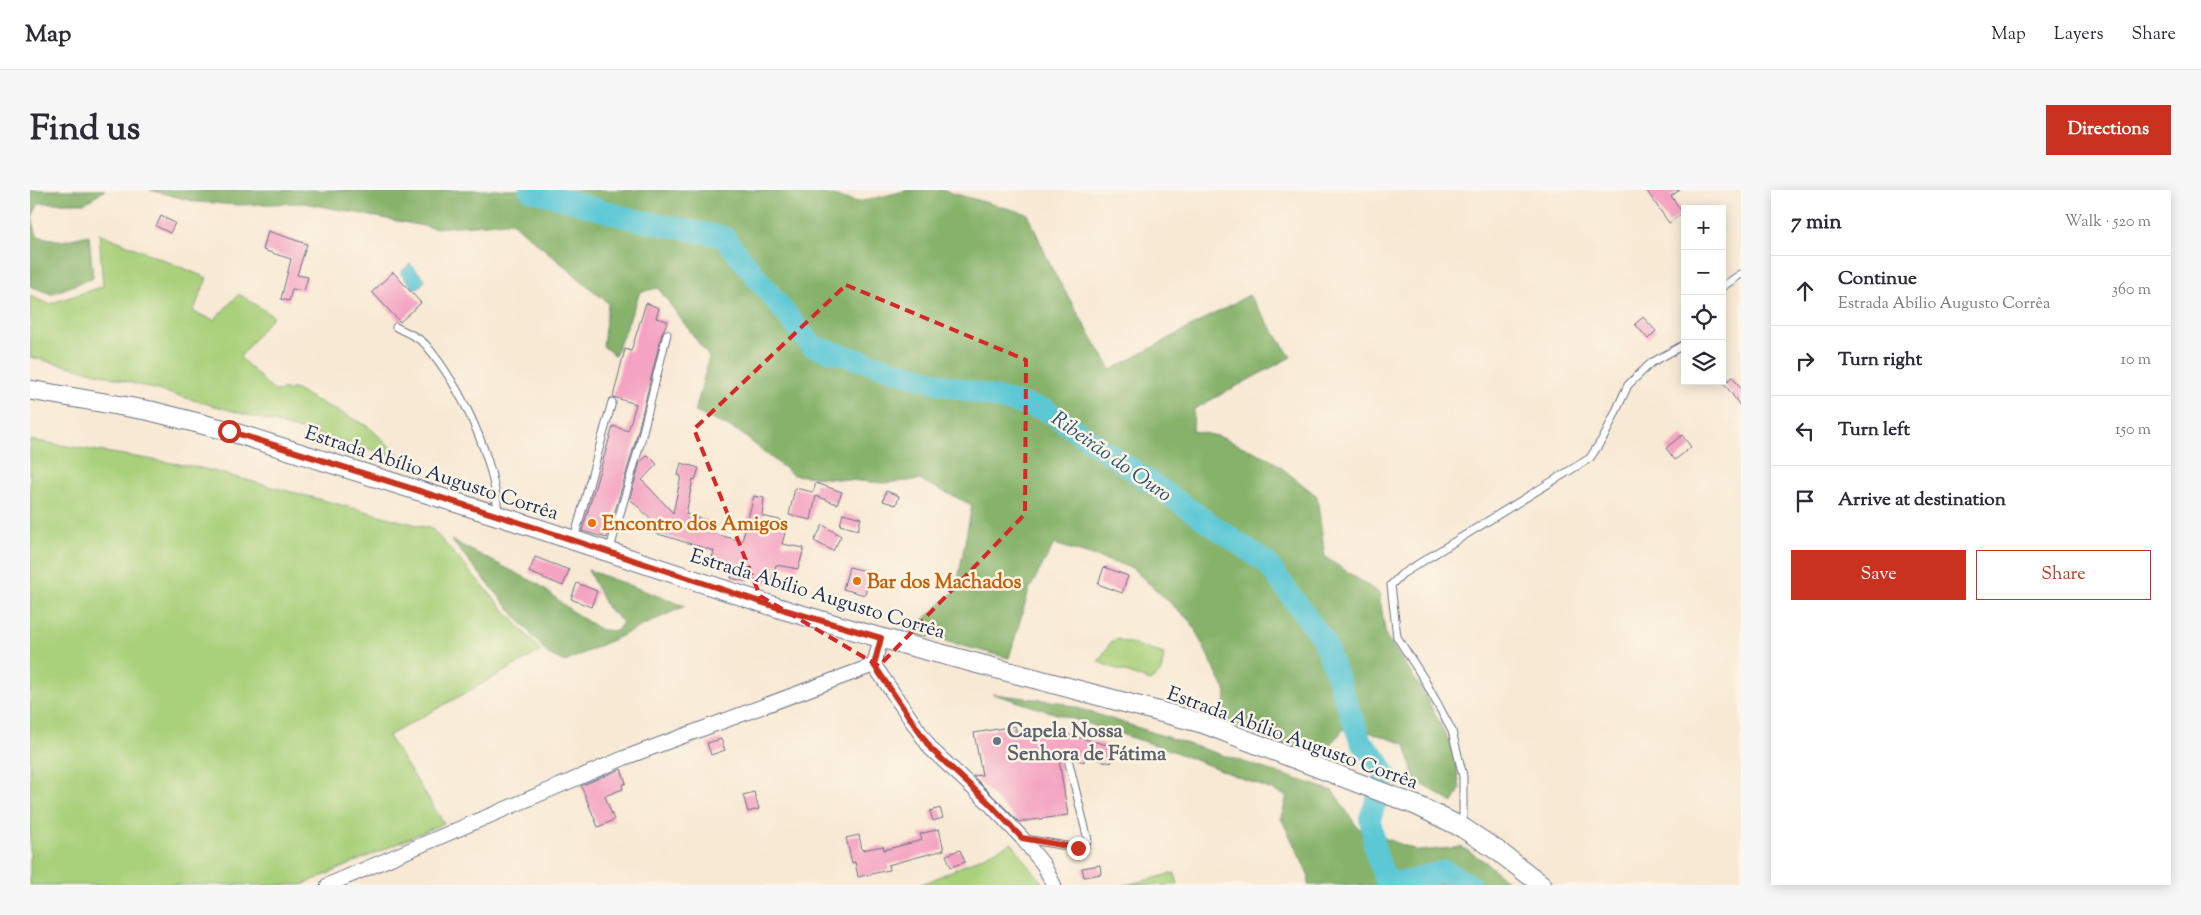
<!DOCTYPE html>
<meta charset="utf-8">
<style>
body{margin:0;font-family:"Sorts Mill Goudy",serif;background:#f7f7f7;color:#2b2b33}
.controls{position:absolute;right:15px;top:15px;display:grid;overflow:hidden;border-radius:0px;box-shadow:0 2px 12px #0003}
.controls button{width:45px;height:45px;display:grid;place-items:center;padding:0;border:0;border-bottom:1px solid #e1e1e2;background:#fff;color:#2b2b33;font:25px sans-serif}
.stop{position:absolute;width:15px;height:15px;margin:-11px;border:4px solid #c8321e;border-radius:50%;background:#fff}
.stop.end{background:#c8321e;border-color:#fff;box-shadow:0 1px 5px #0008}
.list{margin:0;padding:0;list-style:none}
h2{display:flex;justify-content:space-between;align-items:center;height:65px;margin:0;padding:0 20px;font-size:21px}
h2 small{font-size:16px;font-weight:400;color:#7c7c81}
.list li{display:grid;grid-template-columns:32px 1fr auto;gap:15px;align-items:center;box-sizing:border-box;height:70px;padding:0 20px;border-top:1px solid #e1e1e2}
.list b{display:block;font-size:19px;white-space:nowrap}
.list p{margin:0;font-size:16px;white-space:nowrap;color:#7c7c81}
.list em{font-size:16px;font-style:normal;color:#7c7c81}
.actions{display:flex;gap:10px;padding:15px 20px}
.actions a{flex:1;padding:11px 0;border:1px solid #c8321e;border-radius:0px;text-align:center;font-size:18px;color:#c8321e}
.actions .main{background:#c8321e;color:#fff}
.icon{flex:none;width:28px;height:28px;fill:none;stroke:currentColor;stroke-width:2;stroke-linecap:round;stroke-linejoin:round}
.map{position:relative;flex:none;width:1711px;height:695px;overflow:hidden;border-radius:0px}
header{display:flex;align-items:center;gap:30px;box-sizing:border-box;height:70px;padding:0 25px;background:#fff;border-bottom:1px solid #e1e1e2}
header strong{font-size:24px}
nav{display:flex;gap:28px;margin-inline-start:auto;font-size:18px}
.intro{display:flex;align-items:center;justify-content:space-between;box-sizing:border-box;height:120px;padding:0 30px}
h1{margin:0;font-size:35px}
.button{padding:12px 22px;border-radius:0px;background:#c8321e;color:#fff;font-size:18px;font-weight:700}
main{display:flex;gap:30px;padding:0 30px}
aside{flex:1;background:#fff;border-radius:0px;box-shadow:0 2px 12px #0003}
.map>svg:first-child{display:block}
</style>
<header>
<strong>Map</strong>
<nav><a>Map</a><a>Layers</a><a>Share</a></nav>
</header>
<div class="intro"><h1>Find us</h1><a class="button">Directions</a></div>
<main>
<div class="map">
<svg width="1711" height="695" viewBox="0 0 1711 695">
<rect width="100%" height="100%" fill="#fcf5e5"/>
<filter id="ink" filterUnits="userSpaceOnUse"><feTurbulence type="fractalNoise" baseFrequency=".02" numOctaves="2"/><feDisplacementMap in="SourceGraphic" scale="10" xChannelSelector="R" yChannelSelector="G"/><feConvolveMatrix kernelMatrix="1 2 1 2 8 2 1 2 1" color-interpolation-filters="sRGB"/></filter>
<filter id="wash" filterUnits="userSpaceOnUse"><feTurbulence type="fractalNoise" baseFrequency=".0096" numOctaves="4" result="noise"/><feDisplacementMap in="SourceGraphic" scale="20" xChannelSelector="R" yChannelSelector="G"/><feGaussianBlur stdDeviation="1.12" result="paint"/><feColorMatrix in="noise" values="0 0 0 0 0 0 0 0 0 0 0 0 0 0 0 0 0 1.4 0 .05"/><feComposite in="paint" operator="in"/></filter>
<g filter="url(#wash)">
<rect width="100%" height="100%" fill="#f8e9d4"/>
<g fill="#a9d07a" stroke="#62806c">
<polygon points="69,43 177,88 163,122 184,130 209,104 243,126 210,167 244,201 264,199 339,237 372,268 59,181 0,167 0,106 19,114 73,96"/>
<polygon points="0,250 167,277 402,339 511,461 358,546 414,633 272,695 0,695"/>
<polygon points="1087,449 1134,464 1131,482 1120,491 1068,472 1081,452"/>
<polygon points="982,653 1014,695 889,695 900,691"/>
<polygon points="1145,683 1148,695 1096,695"/>
</g>
<g fill="#86b26a" stroke="#507064">
<polygon points="0,0 75,0 55,13 9,13 2,27 7,46 32,51 59,45 63,88 21,104 0,96"/>
<polygon points="120,0 788,0 791,3 828,12 879,0 911,0 998,24 1022,79 1081,180 1219,105 1261,167 1164,219 1163,241 1188,246 1239,268 1287,306 1295,367 1349,403 1356,446 1394,503 1424,561 1430,599 1423,613 1385,590 1375,554 1318,535 1287,568 1194,531 1196,502 1161,432 1102,378 1024,354 999,400 979,468 880,442 926,400 942,315 890,290 853,293 763,285 708,241 665,222 679,167 628,98 610,102 585,166 573,156 578,113 482,32 404,38 274,13 209,15 166,12"/>
<polygon points="421,350 508,394 543,422 571,440 587,441 593,432 577,418 558,380 655,416 535,472 518,464"/>
<polygon points="963,504 1029,512 1303,601 1328,638 1389,661 1432,657 1457,673 1481,695 1278,695 1279,686 1251,628 1257,606 1132,557"/>
</g>
<polygon fill="#5cc8d6" stroke="#3c7c9a" points="380,74 396,90 386,100 370,83"/>
<g fill="none" stroke-linecap="round" stroke-linejoin="round">
<polyline stroke="#5cc8d6" stroke-width="22" points="500,0 602,29 694,47 782,156 910,194 1016,220 1237,373 1294,451 1331,552 1347,569 1356,585 1340,628 1346,664 1356,691 1374,692 1414,681 1440,695"/>
</g>
<g id="blocks">
<g fill="#f4a4c2">
<polygon points="1616,0 1650,0 1641,6 1653,23 1639,33"/>
<polygon points="131,26 145,33 140,43 126,36"/>
<polygon points="238,41 277,54 267,85 278,87 274,101 262,99 259,111 251,109 261,69 233,60"/>
<polygon points="363,82 391,113 370,132 342,102"/>
<polygon points="616,113 629,118 626,128 638,131 632,143 605,253 577,348 552,341 583,236 598,241 606,214 583,207 595,159 601,161"/>
<polygon points="1613,127 1626,141 1618,149 1605,134"/>
<polygon points="1703,187 1711,199 1711,217 1694,193"/>
<polygon points="1652,245 1661,257 1645,270 1636,258"/>
<polygon points="618,265 627,274 612,290 643,323 651,286 648,285 651,273 669,278 665,290 663,289 656,324 684,333 681,343 712,351 724,306 734,308 732,326 758,332 752,354 774,358 768,379 746,375 740,395 719,389 718,392 701,388 703,377 681,371 684,361 622,342 624,332 600,309 610,272"/>
<polygon points="786,293 812,302 807,314 786,306 781,330 759,325 765,298 783,302"/>
<polygon points="856,301 869,306 866,315 853,311"/>
<polygon points="813,323 831,328 828,340 810,335"/>
<polygon points="793,335 811,346 803,361 784,351"/>
<polygon points="505,367 539,380 533,396 499,382"/>
<polygon points="819,377 841,382 835,405 813,399"/>
<polygon points="1074,377 1098,386 1092,403 1068,394"/>
<polygon points="547,393 567,401 561,417 541,409"/>
<polygon points="985,536 987,545 1023,539 1024,541 1085,557 1081,573 1055,566 1054,572 1028,564 1038,625 989,632 943,586 952,585 944,543"/>
<polygon points="691,549 695,560 681,565 677,553"/>
<polygon points="591,579 596,593 592,595 593,599 575,606 584,630 568,637 551,596"/>
<polygon points="724,602 729,619 718,622 713,605"/>
<polygon points="910,618 913,628 903,631 900,621"/>
<polygon points="909,639 914,660 858,675 859,680 828,687 825,672 822,673 816,648 829,645 832,660 853,656 854,660 892,650 890,644"/>
<polygon points="930,660 935,672 921,677 916,665"/>
<polygon points="1070,675 1071,684 1054,687 1052,678"/>
</g>
</g>
</g>
<g filter="url(#ink)">
<use href="#blocks" fill-opacity="0" stroke="#687087" stroke-width="1"/>
<g fill="none" stroke-linecap="round" stroke-linejoin="round">
<g stroke="#687087" stroke-width="9">
<g id="lane">
<polyline points="1692,97 1711,84"/>
<path d="M366,137C375,142 389,147 396,155C432,198 465,269 468,325"/>
<polyline points="544,349 582,212"/>
<polyline points="579,362 610,254 637,144"/>
<polyline points="1433,636 1433,586 1422,541 1394,489 1367,447 1361,395 1372,384 1560,268 1575,245 1598,195 1621,173 1655,154"/>
<polyline points="995,649 1048,658 1055,655 1058,650 1039,573"/>
</g>
</g>
<g stroke="#687087" stroke-width="16">
<g id="street">
<polyline points="851,448 844,475 901,559 959,613 992,648 1013,674 1024,695"/>
<polyline points="298,695 594,568 844,475"/>
</g>
</g>
<g stroke="#687087" stroke-width="21">
<polyline id="secondary" points="0,200 121,221 199,241 488,332 755,420 851,448 1172,533 1388,616 1433,638 1468,661 1512,695"/>
</g>
<use href="#lane" stroke="#fff" stroke-width="7"/>
<use href="#street" stroke="#fff" stroke-width="14"/>
<use href="#secondary" stroke="#fff" stroke-width="19"/>
</g>
</g>
<g fill="none" stroke-linecap="round" stroke-linejoin="round" filter="url(#ink)">
<polyline stroke="#c8321e" stroke-width="6" points="199,241 488,332 755,420 851,448 844,475 901,559 959,613 992,648 1048,658"/>
</g>
<path fill="none" stroke="#d62828" stroke-width="4" stroke-dasharray="10 6" stroke-linejoin="round" d="M816,95L996,170L995,324L849,476L730,406L664,239Z"/>
<g fill="#e8710a" stroke="#fcf5e5" stroke-width="2">
<circle cx="562" cy="333" r="5"/>
<circle cx="827" cy="391" r="5"/>
</g>
<circle fill="#6b7280" stroke="#fcf5e5" stroke-width="2" cx="967" cy="551" r="5"/>
<g text-anchor="middle" stroke-width="5" stroke-linejoin="round" paint-order="stroke">
<g font-size="20" fill="#1b2f5e" stroke="#fcf5e5">
<text transform="translate(402 282) rotate(18)" y="7">Estrada Abílio Augusto Corrêa</text>
<text transform="translate(788 403) rotate(17)" y="7">Estrada Abílio Augusto Corrêa</text>
<text transform="translate(1263 547) rotate(20)" y="7">Estrada Abílio Augusto Corrêa</text>
</g>
<g font-size="20" font-weight="bold" fill="#c56008" stroke="#fcf5e5" text-anchor="start">
<text x="572" y="340">Encontro dos Amigos</text>
<text x="837" y="398">Bar dos Machados</text>
</g>
<g font-size="20" font-weight="bold" fill="#5b616d" stroke="#fcf5e5" text-anchor="start">
<text x="977" y="547">Capela Nossa<tspan x="977" dy="23">Senhora de Fátima</tspan></text>
</g>
<g font-size="21" font-style="italic" fill="#2b557c" stroke="#fcf5e5">
<text transform="translate(1082 266) rotate(35)" y="7">Ribeirão do Ouro</text>
</g>
</g>
</svg>
<div class="controls">
<button>+</button>
<button>−</button>
<button><svg class="icon" aria-label="locate" viewBox="0 0 24 24"><circle cx="12" cy="12" r="6"/><path d="M12 2v4M12 18v4M2 12h4M18 12h4"/></svg></button>
<button><svg class="icon" aria-label="layers" viewBox="0 0 24 24"><path d="M12 4l9 5-9 5-9-5zM3 14l9 5 9-5"/></svg></button>
</div>
<div class="stop" style="left:199px;top:241px"></div>
<div class="stop end" style="left:1048px;top:658px"></div>
</div>
<aside>
<h2>7 min<small>Walk · 520 m</small></h2>
<ul class="list">
<li><svg class="icon" aria-label="ahead" viewBox="0 0 24 24"><path d="M12 20V5M6 11l6-6 6 6"/></svg><div><b>Continue</b><p>Estrada Abílio Augusto Corrêa</p></div><em>360 m</em></li>
<li><svg class="icon" aria-label="right" viewBox="0 0 24 24"><path d="M7 20v-9h11M14 6l5 5-5 5"/></svg><div><b>Turn right</b></div><em>10 m</em></li>
<li><svg class="icon" aria-label="left" viewBox="0 0 24 24"><path d="M17 20v-9H6M10 6l-5 5 5 5"/></svg><div><b>Turn left</b></div><em>150 m</em></li>
<li><svg class="icon" aria-label="arrive" viewBox="0 0 24 24"><path d="M6 21V4h12l-3 4 3 4H6"/></svg><div><b>Arrive at destination</b></div></li>
</ul>
<div class="actions"><a class="main">Save</a><a>Share</a></div>
</aside>
</main>
